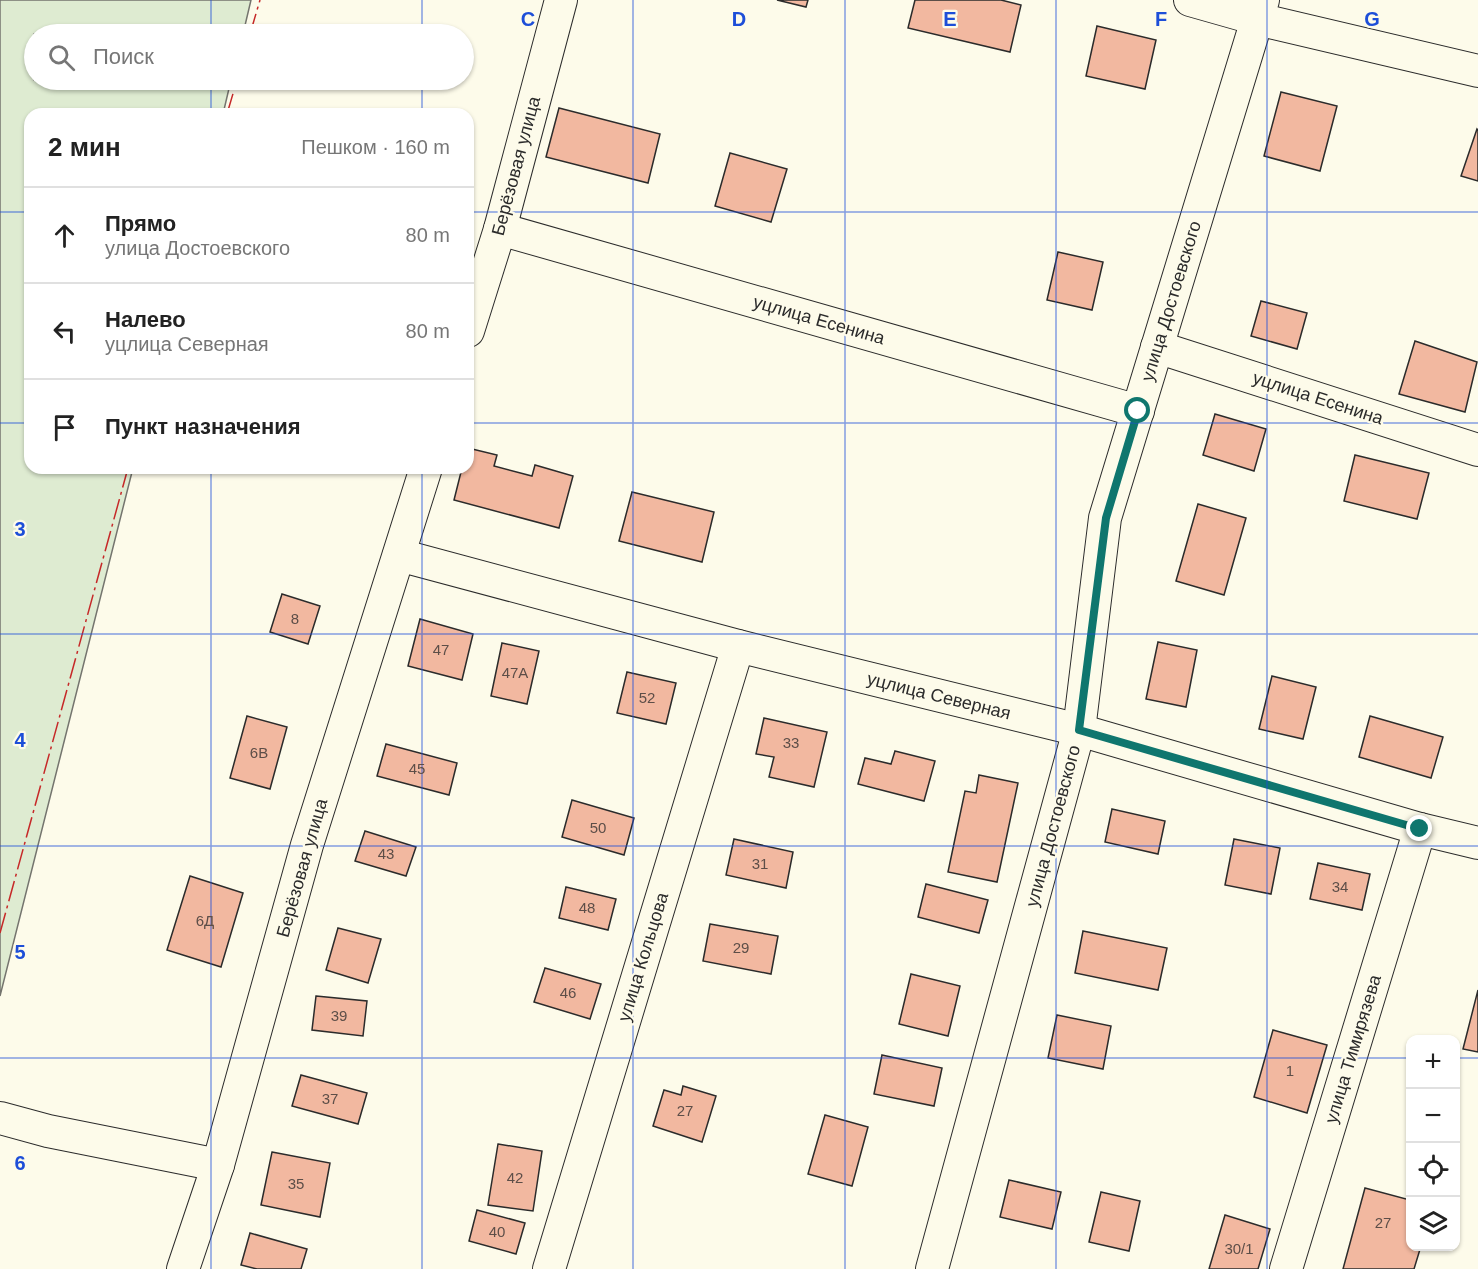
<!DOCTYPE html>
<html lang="ru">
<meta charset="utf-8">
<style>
body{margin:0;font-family:Arial,sans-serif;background:#f6f6f6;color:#222}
.controls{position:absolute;right:18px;bottom:18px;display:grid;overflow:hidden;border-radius:12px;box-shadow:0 2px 4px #0004}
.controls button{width:54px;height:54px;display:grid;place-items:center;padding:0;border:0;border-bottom:2px solid #e0e0e0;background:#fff;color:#222;font:30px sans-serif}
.stop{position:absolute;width:18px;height:18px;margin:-14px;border:4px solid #0f766e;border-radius:50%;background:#fff}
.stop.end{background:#0f766e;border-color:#fff;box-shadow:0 2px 6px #0008}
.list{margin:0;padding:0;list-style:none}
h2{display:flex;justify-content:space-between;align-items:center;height:78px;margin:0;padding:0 24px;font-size:26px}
h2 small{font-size:20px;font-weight:400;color:#767676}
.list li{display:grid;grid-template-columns:39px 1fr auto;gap:18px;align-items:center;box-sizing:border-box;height:96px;padding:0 24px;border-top:2px solid #e0e0e0}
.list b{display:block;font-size:22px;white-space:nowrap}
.list p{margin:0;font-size:20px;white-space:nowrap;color:#767676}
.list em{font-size:20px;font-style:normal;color:#767676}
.icon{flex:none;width:33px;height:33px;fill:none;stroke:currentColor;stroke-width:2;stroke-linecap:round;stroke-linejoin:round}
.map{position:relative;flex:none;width:1478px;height:1269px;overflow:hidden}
.search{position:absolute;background:#fff;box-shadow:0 2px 4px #0004;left:24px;top:24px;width:450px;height:66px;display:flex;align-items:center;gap:15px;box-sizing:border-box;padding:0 21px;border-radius:33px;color:#767676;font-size:22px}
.panel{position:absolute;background:#fff;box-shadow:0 2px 4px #0004;left:24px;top:108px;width:450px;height:366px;border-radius:18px}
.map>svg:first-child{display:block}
</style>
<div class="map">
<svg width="1478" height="1269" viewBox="0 0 1478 1269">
<rect width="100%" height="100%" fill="#fdfbea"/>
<polygon fill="#deebd1" stroke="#74746e" stroke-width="1.5" points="0,0 251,0 243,34 34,34 34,80 231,80 223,114 30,114 30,468 133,468 0,996"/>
<g fill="#f2b8a0" stroke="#2b2b2b" stroke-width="1.5">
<polygon points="777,0 808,0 806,7"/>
<polygon points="915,0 1001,0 1021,5 1010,52 908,28"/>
<polygon points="1097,26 1156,40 1145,89 1086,76"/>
<polygon points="1281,92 1337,106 1320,171 1264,156"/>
<polygon points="559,108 660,134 648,183 546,157"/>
<polygon points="1477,129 1478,130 1478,181 1461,176"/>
<polygon points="730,153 787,169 771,222 715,206"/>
<polygon points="1058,252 1103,262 1092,310 1047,300"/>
<polygon points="1261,301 1307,313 1297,349 1251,336"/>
<polygon points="1415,341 1477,362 1465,412 1399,394"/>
<polygon points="1215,414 1266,429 1254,471 1203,455"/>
<polygon points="468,448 497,455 494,466 532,476 535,465 573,476 559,528 454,500 462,468 468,468"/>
<polygon points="1355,455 1429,473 1417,519 1344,501"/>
<polygon points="632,492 714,512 702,562 619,541"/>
<polygon points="1198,504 1246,518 1224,595 1176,581"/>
<polygon points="282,594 320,606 308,644 270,632"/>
<polygon points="420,619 473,634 462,680 408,666"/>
<polygon points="1158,642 1197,650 1186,707 1146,699"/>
<polygon points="502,643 539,651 527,704 491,696"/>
<polygon points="627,672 676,683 666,724 617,713"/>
<polygon points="1272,676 1316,687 1303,739 1259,729"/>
<polygon points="247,716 287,727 270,789 230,778"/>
<polygon points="1370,716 1443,737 1431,778 1359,757"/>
<polygon points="764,718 827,732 814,787 769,777 774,757 756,754"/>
<polygon points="386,744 457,763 449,795 377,776"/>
<polygon points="895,751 935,761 924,801 858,784 865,758 891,764"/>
<polygon points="979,775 1018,783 997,882 948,872 965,791 976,793"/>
<polygon points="572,800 634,818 624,855 562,837"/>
<polygon points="1112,809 1165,821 1158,854 1105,842"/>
<polygon points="365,831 416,847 406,876 355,861"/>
<polygon points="734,839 793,852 786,888 726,875"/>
<polygon points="1234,839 1280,848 1271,894 1225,885"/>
<polygon points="1318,863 1370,874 1362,910 1310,899"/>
<polygon points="190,876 243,893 221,967 167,950"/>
<polygon points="926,884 988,900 979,933 918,917"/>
<polygon points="566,887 616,899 608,930 559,918"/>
<polygon points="710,924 778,936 771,974 703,961"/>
<polygon points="338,928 381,939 368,983 326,970"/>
<polygon points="1083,931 1167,948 1158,990 1075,973"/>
<polygon points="545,968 601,984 590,1019 534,1002"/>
<polygon points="911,974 960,986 948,1036 899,1024"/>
<polygon points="1478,990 1478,1052 1463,1049"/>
<polygon points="316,996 367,1001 363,1036 312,1030"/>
<polygon points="1057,1015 1111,1026 1103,1069 1048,1058"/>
<polygon points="1273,1030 1327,1045 1307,1113 1254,1097"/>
<polygon points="882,1055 942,1068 934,1106 874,1094"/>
<polygon points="301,1075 367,1093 358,1124 292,1106"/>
<polygon points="683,1086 716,1096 702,1142 653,1126 664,1090 681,1095"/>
<polygon points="825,1115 868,1127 852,1186 808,1174"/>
<polygon points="498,1144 542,1151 533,1211 488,1205"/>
<polygon points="272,1152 330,1163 320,1217 261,1205"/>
<polygon points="1009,1180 1061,1192 1052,1229 1000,1217"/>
<polygon points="1365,1188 1410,1200 1410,1246 1421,1246 1414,1269 1343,1269"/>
<polygon points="1101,1192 1140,1201 1129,1251 1089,1242"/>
<polygon points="477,1210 525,1223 516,1254 469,1241"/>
<polygon points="1225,1215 1270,1229 1258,1269 1209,1269"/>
<polygon points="250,1233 307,1249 301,1269 257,1269 241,1265"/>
</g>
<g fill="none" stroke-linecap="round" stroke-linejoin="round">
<g stroke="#2b2b2b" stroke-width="34">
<g id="minor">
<polyline points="1190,0 1257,19 1478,71"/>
<polyline points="500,229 1138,411"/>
<polyline points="468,331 500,229 561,0"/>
<polyline points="1157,347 1478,450"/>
<polyline points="399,555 738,646 1079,730 1420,829 1478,843"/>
<polyline points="0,1118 48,1131 218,1165"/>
<polyline points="183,1269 218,1165 307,845 426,468"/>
<polyline points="549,1269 738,646"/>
<polyline points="932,1269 1079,730 1105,518 1263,0"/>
<polyline points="1286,1269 1420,829"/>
</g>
</g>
<use href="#minor" stroke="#fdfbea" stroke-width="32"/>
<g stroke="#c62828" stroke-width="1.5" stroke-dasharray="21 4.5 3 4.5" stroke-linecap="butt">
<polyline points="250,34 260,0"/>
<polyline points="227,114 237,80"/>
<polyline points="0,933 128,468"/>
</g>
</g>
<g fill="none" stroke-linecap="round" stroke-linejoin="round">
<polyline stroke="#0f766e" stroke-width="8" points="1138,411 1106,518 1079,730 1420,829"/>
</g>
<path fill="none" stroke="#1d4ed8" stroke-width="1.5" stroke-opacity="0.55" d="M211,0V34M422,0V34M633,0V1269M845,0V1269M1056,0V1269M1267,0V1269M211,80V114M422,80V114M0,212H30M468,212H1478M0,423H30M468,423H1478M211,468V1269M422,468V1269M0,634H1478M0,846H1478M0,1058H1410M1456,1058H1478"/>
<g text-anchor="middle" stroke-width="4.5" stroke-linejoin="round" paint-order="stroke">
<g font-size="15" fill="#5d4e48">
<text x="295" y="624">8</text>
<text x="441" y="655">47</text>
<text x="515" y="678">47А</text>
<text x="647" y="703">52</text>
<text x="791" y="748">33</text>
<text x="259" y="758">6В</text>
<text x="417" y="774">45</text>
<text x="598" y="833">50</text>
<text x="386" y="859">43</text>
<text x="760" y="869">31</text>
<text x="1340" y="892">34</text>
<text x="587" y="913">48</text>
<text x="205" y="926">6Д</text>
<text x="741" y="953">29</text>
<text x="568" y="998">46</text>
<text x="339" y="1021">39</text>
<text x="1290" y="1076">1</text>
<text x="330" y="1104">37</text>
<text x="685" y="1116">27</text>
<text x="515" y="1183">42</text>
<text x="296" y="1189">35</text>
<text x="1383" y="1228">27</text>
<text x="497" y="1237">40</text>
<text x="1239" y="1254">30/1</text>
</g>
<g font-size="18" fill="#2b2b2b" stroke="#fdfbea">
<text transform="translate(516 166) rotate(-75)" y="6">Берёзовая улица</text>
<text transform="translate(1171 301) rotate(-73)" y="6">улица Достоевского</text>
<text transform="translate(819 320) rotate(16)" y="6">уцлица Есенина</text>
<text transform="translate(1318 398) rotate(18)" y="6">уцлица Есенина</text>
<text transform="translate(939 696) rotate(14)" y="6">уцлица Северная</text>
<text transform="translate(1053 826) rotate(-75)" y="6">улица Достоевского</text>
<text transform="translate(302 868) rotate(-74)" y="6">Берёзовая улица</text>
<text transform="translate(643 957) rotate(-73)" y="6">улица Кольцова</text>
<text transform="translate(1353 1049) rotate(-73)" y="6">улица Тимирязева</text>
</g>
</g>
<g font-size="20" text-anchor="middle" font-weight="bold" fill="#1d4ed8" stroke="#fdfbea" stroke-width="4.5" stroke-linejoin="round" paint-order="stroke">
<text x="528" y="26">C</text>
<text x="739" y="26">D</text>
<text x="950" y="26">E</text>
<text x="1161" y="26">F</text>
<text x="1372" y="26">G</text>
<text x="20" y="536">3</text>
<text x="20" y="747">4</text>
<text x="20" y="959">5</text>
<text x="20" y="1170">6</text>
</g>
</svg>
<div class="controls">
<button>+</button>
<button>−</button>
<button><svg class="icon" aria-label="locate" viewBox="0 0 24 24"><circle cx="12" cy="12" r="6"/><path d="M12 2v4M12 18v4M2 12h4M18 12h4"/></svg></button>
<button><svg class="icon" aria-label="layers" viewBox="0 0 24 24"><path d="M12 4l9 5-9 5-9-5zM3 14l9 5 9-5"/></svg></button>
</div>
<div class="stop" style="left:1138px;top:411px"></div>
<div class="stop end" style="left:1420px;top:829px"></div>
<div class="search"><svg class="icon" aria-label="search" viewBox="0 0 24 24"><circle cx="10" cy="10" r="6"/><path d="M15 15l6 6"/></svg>Поиск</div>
<section class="panel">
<h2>2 мин<small>Пешком · 160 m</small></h2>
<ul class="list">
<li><svg class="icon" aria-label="ahead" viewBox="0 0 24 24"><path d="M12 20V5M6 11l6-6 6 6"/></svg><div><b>Прямо</b><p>улица Достоевского</p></div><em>80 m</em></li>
<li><svg class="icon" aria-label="left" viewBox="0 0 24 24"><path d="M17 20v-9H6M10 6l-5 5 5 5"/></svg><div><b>Налево</b><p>уцлица Северная</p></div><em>80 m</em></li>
<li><svg class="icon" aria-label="arrive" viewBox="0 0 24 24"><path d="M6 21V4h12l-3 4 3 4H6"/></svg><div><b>Пункт назначения</b></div></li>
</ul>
</section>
</div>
